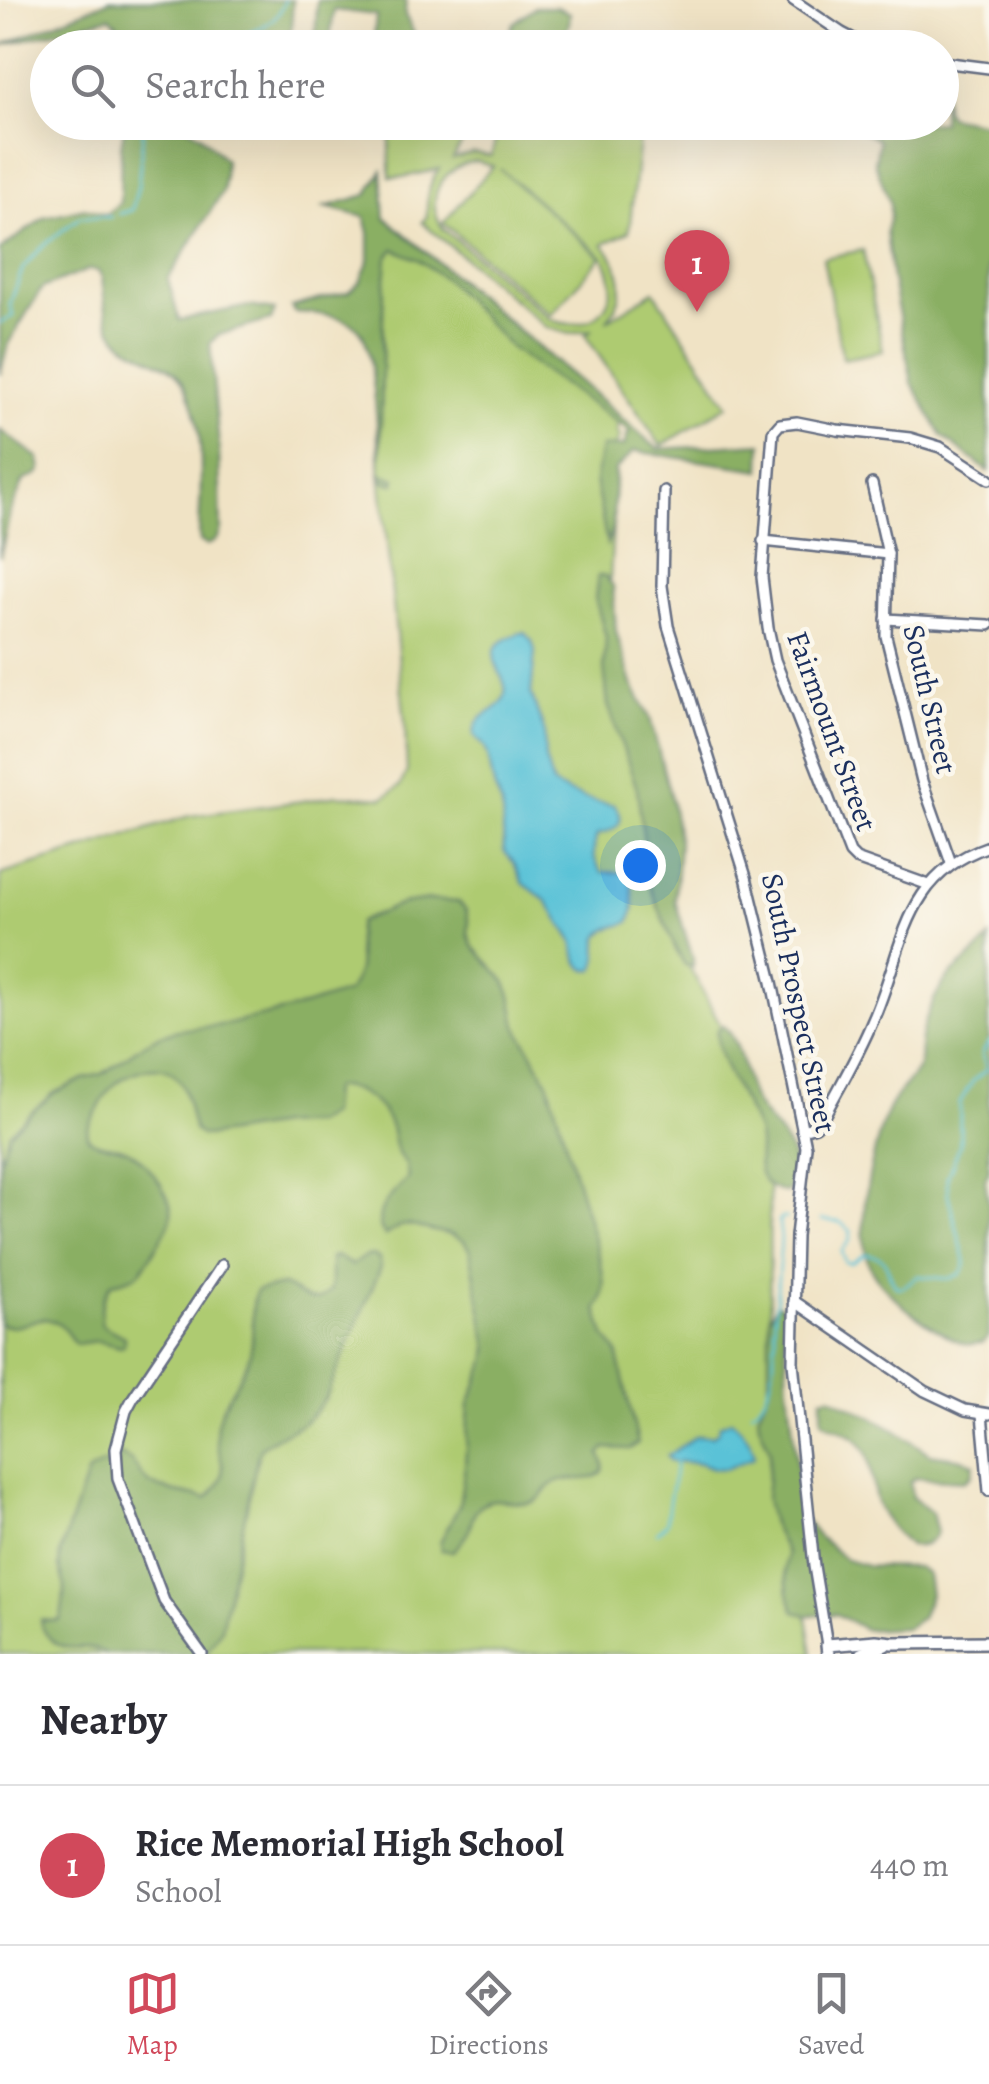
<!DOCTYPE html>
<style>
body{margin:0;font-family:Alegreya,serif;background:#f7f7f7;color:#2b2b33}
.you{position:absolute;left:640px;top:865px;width:35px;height:35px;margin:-25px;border:8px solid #fff;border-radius:50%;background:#1a73e8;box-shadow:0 0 0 15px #1a73e833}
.badge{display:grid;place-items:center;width:65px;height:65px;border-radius:50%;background:#d1495b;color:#fff;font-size:32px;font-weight:700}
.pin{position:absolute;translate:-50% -82px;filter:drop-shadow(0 2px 5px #0008)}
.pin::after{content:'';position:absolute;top:52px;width:35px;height:30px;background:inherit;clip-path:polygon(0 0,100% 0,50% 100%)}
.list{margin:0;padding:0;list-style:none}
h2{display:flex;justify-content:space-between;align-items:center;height:130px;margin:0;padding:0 40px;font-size:42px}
h2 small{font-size:32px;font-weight:400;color:#7c7c81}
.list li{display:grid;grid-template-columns:65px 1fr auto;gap:30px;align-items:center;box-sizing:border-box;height:160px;padding:0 40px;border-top:2px solid #e1e1e2}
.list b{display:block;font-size:38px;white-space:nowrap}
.list p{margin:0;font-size:32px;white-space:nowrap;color:#7c7c81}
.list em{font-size:32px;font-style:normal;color:#7c7c81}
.icon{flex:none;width:55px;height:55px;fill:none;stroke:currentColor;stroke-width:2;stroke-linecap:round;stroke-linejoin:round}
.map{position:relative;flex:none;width:989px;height:1654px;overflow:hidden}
.search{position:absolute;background:#fff;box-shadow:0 10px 40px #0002;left:30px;right:30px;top:30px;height:110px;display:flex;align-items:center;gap:25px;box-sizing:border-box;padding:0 35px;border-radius:55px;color:#7c7c81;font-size:38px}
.sheet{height:290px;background:#fff}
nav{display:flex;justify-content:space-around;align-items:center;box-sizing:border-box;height:140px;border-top:2px solid #e1e1e2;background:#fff;font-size:28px;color:#7c7c81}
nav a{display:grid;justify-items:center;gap:5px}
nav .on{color:#d1495b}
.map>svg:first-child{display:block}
</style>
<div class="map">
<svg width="989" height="1654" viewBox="0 0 989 1654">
<rect width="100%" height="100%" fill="#fbf7ec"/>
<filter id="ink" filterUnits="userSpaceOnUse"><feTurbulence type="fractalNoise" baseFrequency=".01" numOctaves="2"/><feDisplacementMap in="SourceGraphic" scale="20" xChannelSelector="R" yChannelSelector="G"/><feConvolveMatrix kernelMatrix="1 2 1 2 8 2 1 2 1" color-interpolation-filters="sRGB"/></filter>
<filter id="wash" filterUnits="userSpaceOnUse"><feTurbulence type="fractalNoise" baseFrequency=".0048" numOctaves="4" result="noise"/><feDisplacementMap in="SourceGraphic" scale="40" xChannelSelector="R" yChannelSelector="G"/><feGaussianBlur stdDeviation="2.25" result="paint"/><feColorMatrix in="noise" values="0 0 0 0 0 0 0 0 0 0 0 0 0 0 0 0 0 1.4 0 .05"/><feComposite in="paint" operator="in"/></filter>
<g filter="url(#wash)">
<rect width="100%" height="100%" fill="#f0e3c5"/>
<g fill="#aecb71" stroke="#647d68" stroke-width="2.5" fill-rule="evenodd">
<path d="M390,123H473L453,159L474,153L491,156L500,123H641L629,232L603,244C624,268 628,296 606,321L654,291L728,405L661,446L585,335L592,330L569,334L546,327L422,222L427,216C426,198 429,184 439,169L404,177H390ZM477,161L493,166L443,223L551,315L601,257L500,169L603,257C628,298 593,338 550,319L444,230C422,200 442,165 477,161Z"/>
<polygon points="385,217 618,414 617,434 620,436 617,443 608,622 681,951 721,1026 769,1159 770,1330 806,1611 813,1654 0,1654 0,875 189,816 317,799 337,795 383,798 400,786 407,771 405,723 380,473"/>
<polygon points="863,250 883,351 843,359 823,258"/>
</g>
<g fill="#8aaf63" stroke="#526f60" stroke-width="2.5">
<polygon points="110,0 293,0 290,47 126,47 122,29 110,17 0,46"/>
<polygon points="317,0 406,0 405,15 421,47 373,47 376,15 334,10 329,46 315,47"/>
<polygon points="535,7 557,7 570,13 569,26 552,47 505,47 513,23"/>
<polygon points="942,75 944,75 944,107 948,116 989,124 989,472 942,436 912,383 892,280 886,231 890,216 890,203 875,163 879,140 858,129 817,123 942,122"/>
<path d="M125,123H188L187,127L202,136L225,160L223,191L168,279L179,320L249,306L275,310L271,320L218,335L210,343L219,446L221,529C219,539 215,543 206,545L200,541L199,535C200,487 208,428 184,384C168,354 121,359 109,323C104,309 104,291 102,277L98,271L90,269L42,288L8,344L0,375V250L45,217L85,208L106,215L120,203L121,146Z"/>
<path d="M382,171L385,218L658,449L762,443L761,470L634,451L615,470L613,526L607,544L595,480L601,447L624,446L629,431L512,349L448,281L419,260L394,249L387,258L383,305L380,473L395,479L394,484L384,482L380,473C378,445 375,351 361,332C347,313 315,314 294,312L291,307L348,292L360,282L369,260V233L365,217L325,207L367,195Z"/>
<polygon points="0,430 39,458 41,470 36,476 24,480 10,513 0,557"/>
<polygon points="598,576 606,576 613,586 616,631 632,684 650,718 672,802 679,843 675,900 693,959 693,967 685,965 676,950 650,887 637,789 608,705 604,668 606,638 595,598"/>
<path d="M430,900L459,902L466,910L469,923L468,934L473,946L505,981L511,995L517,1026L548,1082L600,1260C604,1279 607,1292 597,1309L605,1336L617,1352L638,1443L630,1449L605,1448L600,1454L604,1464L603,1471C590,1484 575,1476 558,1481C545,1485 543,1502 528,1503C515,1505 501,1497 489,1501C473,1506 473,1520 468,1532C464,1540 459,1545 453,1551L441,1550L440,1542L459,1506L465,1466L469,1404L486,1361L488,1348L470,1251L464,1241L452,1235L408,1225L400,1226L385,1236C368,1213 393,1194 408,1178L406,1163C393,1152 395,1142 391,1127C383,1104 359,1086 335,1087L332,1091L330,1114L316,1123L280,1125L210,1136L201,1135L194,1130C188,1114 188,1090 176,1077C159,1058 124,1074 110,1089C103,1097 100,1107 94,1116C89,1126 86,1127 88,1138C100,1147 112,1144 125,1149C144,1156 175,1197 171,1218C169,1227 162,1237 157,1246C142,1270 142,1278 112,1283C103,1295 99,1310 102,1325L124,1337V1344L121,1347L97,1341L76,1344C70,1339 67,1331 61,1326C34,1306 29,1335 0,1324V1162L9,1133L28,1115L54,1093L83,1079L104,1073L142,1045L161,1035L178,1030L229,1024L294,1009L348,992C369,960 351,952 359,922L401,904Z"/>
<path d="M989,938V1170L985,1180L989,1205V1336L982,1343C977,1343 972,1345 967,1344C950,1341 921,1319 907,1309C897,1300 883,1287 875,1276C850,1242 872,1149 887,1112C894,1094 910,1083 918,1068C923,1058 919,1048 921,1038C924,1020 934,996 945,981C958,965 977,956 989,938Z"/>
<path d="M724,1026C745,1047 742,1083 758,1107C769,1124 789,1139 793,1160C795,1171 791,1182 788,1192C778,1192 767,1188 762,1178C754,1164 763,1147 757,1131C746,1101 715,1062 717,1029Z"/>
<path d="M374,1255L379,1259L381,1267L326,1397C319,1407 313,1416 303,1423C288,1434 274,1435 259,1450L221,1629L205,1654H107C84,1641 69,1654 53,1642C46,1634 42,1631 41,1620L55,1621L61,1619L65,1587L59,1566L60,1553L88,1472L119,1455C140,1461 134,1472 149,1483C157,1490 194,1495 207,1498C239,1469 212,1459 217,1425C222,1398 244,1379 250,1353C256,1332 248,1308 257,1290L284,1285C302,1294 313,1311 331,1289V1258L336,1256L352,1265L365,1256Z"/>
<polygon points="777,1304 782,1305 784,1312 788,1388 803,1517 818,1536 846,1560 867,1566 918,1567 927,1574 930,1595 921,1618 906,1628 866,1630 836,1614 810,1616 795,1612 788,1594 785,1568 787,1554 772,1524 766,1499 770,1451 759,1424 758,1415 769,1388 769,1318"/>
<path d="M830,1396L889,1426L930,1454L965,1459L974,1464L972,1475L964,1481L915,1478L910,1482L912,1497L932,1513L937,1532C930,1545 924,1547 909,1546C898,1535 886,1523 879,1508C869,1487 875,1456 857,1440C847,1431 832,1429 822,1420V1398Z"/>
</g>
<g fill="#5ac2d7" stroke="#3a789a" stroke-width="2.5">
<path d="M524,632L532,641L535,651L531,694L544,730L545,759L553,785C572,795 593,802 614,805C630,823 613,831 597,835C592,851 592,859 602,872L630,873L634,909L629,922C622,926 612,926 605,931C591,941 603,956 594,970H588L582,967L577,959L573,941L547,901L523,883L514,863L504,851L502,806L494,786L488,755L485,747L474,735C475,712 495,715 503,700C517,675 463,650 524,632Z"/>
<path d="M731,1420C742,1429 754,1443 754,1457L725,1469L713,1468L700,1463L670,1461L667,1456L696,1436H713L718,1432L720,1425Z"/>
</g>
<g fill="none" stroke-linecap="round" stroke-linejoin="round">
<g stroke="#5ac2d7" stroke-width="2.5">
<path d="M211,48C237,36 277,31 285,0"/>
<polyline points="119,214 132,210 138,186 144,122"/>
<polyline points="0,323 13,316 10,304 23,268 46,243 80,217 111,217"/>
<path d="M822,1220L840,1222L851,1231L850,1240L841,1252L845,1262L851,1263L865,1254C894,1256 883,1272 897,1287H903L918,1276L950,1279L960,1275L965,1266V1260L948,1195L947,1178L960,1145V1102L973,1081L987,1069L982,1055L989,1041"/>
<path d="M751,1412C769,1402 774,1372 774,1353C774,1342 778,1339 774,1329L781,1239L779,1222L781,1218H787"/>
<path d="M657,1533L667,1523C667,1502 674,1482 676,1461"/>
</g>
</g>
</g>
<g filter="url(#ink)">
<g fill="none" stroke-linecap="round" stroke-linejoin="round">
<g stroke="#666e82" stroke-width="14">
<g id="minor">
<polyline points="793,0 842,33 871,48"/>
<polyline points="942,62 989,68"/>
<polyline points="872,484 888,554 886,636 922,781 951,863"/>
<polyline points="664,491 662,586 668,626 746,877 772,982 806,1147 796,1236 793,1362 814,1566 827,1645"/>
<polyline points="763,541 888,554"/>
<polyline points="886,619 989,625"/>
<polyline points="929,885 856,859 850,853 775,660 768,628 762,577 773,432 780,424 797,422 837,430 910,438 940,447 989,479"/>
<path d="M802,1130L816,1126L823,1118C840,1086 859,1054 873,1020C905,947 902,876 989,846"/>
<polyline points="794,1301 925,1391 965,1410 989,1414"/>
<polyline points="982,1414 989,1491"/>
<polyline points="202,1654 164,1601 118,1479 116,1449 126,1411 133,1398 222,1265"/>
</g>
</g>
<g stroke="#666e82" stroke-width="16">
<g id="tertiary">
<polyline points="828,1654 827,1645 876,1641 893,1643 989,1642"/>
<polyline points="861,1654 885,1645"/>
</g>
</g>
<use href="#minor" stroke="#fff" stroke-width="9"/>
<use href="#tertiary" stroke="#fff" stroke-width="11"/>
</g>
</g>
<g text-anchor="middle" stroke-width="9" stroke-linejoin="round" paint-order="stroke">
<g font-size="30" fill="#1b2f5e" stroke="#fbf7ec">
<text transform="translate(930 699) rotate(77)" y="10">South Street</text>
<text transform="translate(832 731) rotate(70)" y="10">Fairmount Street</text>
<text transform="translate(799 1003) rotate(78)" y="10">South Prospect Street</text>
</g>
</g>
</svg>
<div class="you"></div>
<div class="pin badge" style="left:697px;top:312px">1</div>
<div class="search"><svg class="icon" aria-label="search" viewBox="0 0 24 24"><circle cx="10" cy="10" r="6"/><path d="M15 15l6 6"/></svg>Search here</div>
</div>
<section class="sheet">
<h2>Nearby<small></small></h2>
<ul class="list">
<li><span class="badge">1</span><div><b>Rice Memorial High School</b><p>School</p></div><em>440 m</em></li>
</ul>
</section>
<nav>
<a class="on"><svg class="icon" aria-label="map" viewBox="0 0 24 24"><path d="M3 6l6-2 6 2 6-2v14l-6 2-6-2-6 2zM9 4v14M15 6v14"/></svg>Map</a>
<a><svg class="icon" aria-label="directions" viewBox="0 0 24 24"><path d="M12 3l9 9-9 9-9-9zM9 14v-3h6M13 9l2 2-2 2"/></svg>Directions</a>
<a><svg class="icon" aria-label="saved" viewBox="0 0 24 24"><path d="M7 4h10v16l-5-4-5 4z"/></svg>Saved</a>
</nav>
